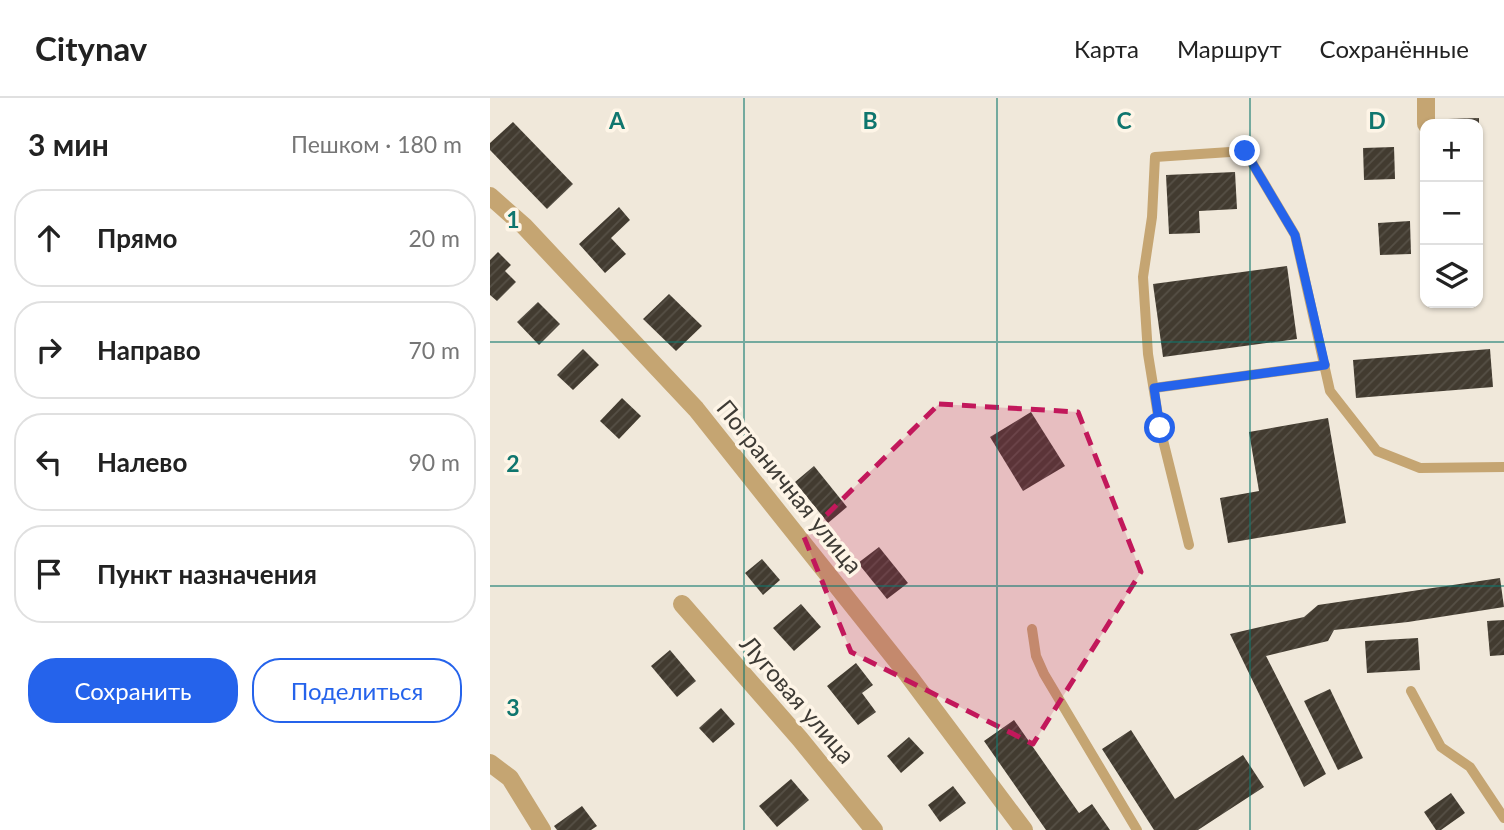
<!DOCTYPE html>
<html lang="ru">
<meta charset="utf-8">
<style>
body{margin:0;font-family:Lato,sans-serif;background:#f6f6f6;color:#222}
.controls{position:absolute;right:21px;top:21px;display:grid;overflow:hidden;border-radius:14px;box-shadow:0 2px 5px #0004}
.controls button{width:63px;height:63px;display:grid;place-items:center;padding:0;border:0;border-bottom:2px solid #e0e0e0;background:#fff;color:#222;font:35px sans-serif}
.stop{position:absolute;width:21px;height:21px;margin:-16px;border:5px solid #2563eb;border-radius:50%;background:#fff}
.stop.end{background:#2563eb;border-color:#fff;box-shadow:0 2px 7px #0008}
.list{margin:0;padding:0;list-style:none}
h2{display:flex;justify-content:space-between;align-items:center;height:91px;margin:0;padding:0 28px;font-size:30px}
h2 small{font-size:23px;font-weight:400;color:#767676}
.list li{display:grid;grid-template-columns:46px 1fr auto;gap:21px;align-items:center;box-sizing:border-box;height:98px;margin:0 14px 14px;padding:0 14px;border:2px solid #e0e0e0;border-radius:28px}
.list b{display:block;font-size:26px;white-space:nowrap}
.list em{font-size:23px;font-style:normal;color:#767676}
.actions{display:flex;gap:14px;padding:21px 28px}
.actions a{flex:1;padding:16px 0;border:2px solid #2563eb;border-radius:28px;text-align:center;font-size:24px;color:#2563eb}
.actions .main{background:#2563eb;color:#fff}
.icon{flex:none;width:38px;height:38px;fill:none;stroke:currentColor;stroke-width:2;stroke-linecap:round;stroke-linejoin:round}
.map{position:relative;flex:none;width:1014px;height:732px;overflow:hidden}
header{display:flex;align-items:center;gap:42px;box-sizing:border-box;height:98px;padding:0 35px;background:#fff;border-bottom:2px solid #e0e0e0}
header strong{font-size:33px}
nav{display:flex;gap:38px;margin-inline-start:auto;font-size:24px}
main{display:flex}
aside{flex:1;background:#fff}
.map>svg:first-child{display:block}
</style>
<header>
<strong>Citynav</strong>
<nav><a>Карта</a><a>Маршрут</a><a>Сохранённые</a></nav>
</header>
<main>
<aside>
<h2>3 мин<small>Пешком · 180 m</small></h2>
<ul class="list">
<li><svg class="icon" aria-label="ahead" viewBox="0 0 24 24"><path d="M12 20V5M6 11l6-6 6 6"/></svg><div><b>Прямо</b></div><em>20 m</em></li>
<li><svg class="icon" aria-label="right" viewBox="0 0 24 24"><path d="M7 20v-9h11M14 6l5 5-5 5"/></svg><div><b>Направо</b></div><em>70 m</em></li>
<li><svg class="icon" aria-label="left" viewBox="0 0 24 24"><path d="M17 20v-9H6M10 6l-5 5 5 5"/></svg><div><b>Налево</b></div><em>90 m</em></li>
<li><svg class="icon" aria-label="arrive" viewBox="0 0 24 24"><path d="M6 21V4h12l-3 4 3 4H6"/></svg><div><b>Пункт назначения</b></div></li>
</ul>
<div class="actions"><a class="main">Сохранить</a><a>Поделиться</a></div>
</aside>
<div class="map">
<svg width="1014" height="732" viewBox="0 0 1014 732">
<defs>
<pattern id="building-hatch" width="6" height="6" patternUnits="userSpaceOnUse" patternTransform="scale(1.75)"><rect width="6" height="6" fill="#423b30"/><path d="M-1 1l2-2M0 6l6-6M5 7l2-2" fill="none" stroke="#565046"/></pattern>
</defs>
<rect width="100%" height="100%" fill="#f0e8da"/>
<g fill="url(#building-hatch)">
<polygon points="989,20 989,26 958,26 958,21"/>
<polygon points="23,24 83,86 57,111 0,52 0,45"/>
<polygon points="904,49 905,81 874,82 873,50"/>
<polygon points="745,74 747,111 709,113 710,135 679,136 676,77"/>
<polygon points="129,109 140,122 121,140 136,156 115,175 89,146"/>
<polygon points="920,123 921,156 890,157 888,125"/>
<polygon points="8,154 21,167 15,173 26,184 7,203 0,197 0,162"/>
<polygon points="797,168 807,241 673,259 663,186"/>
<polygon points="179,196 212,228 186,253 153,221"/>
<polygon points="48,204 70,226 49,247 27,224"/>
<polygon points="93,251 109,267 83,292 67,277"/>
<polygon points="1000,251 1003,289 866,300 863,262"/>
<polygon points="132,300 151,318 129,341 110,323"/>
<polygon points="541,314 575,368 533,393 500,339"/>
<polygon points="838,320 856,425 738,445 730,400 769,393 759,334"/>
<polygon points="324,368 357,409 338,425 305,384"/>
<polygon points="389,449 418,485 397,501 368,465"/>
<polygon points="272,461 290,482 273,497 255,475"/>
<polygon points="1010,480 1014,509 918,524 844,532 838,543 776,558 836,676 814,689 740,536 814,519 828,507"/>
<polygon points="311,506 331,529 304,553 283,530"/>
<polygon points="1014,522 1014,557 1000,558 997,523"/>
<polygon points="928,540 930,572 877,575 875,543"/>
<polygon points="180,552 206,583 187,599 161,568"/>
<polygon points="366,565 383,587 372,595 386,614 368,627 337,588"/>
<polygon points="840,591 873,660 848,672 814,603"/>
<polygon points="231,610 245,626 223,645 209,630"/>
<polygon points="524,622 589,715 602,706 620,732 556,732 494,643"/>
<polygon points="641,632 685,701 753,657 774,689 708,732 664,732 612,651"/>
<polygon points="419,639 434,655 411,675 397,658"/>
<polygon points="301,681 319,702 287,729 269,708"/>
<polygon points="463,688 476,705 450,724 438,707"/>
<polygon points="961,695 975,715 951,732 946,732 934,714"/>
<polygon points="92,708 107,728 101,732 67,732 64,728"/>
</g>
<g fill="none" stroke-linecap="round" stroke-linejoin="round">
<g stroke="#c5a572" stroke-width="10">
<polyline points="664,290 835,267"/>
<polyline points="699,447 670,330 658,256 653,179 662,119 665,59 755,53 805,137 840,293 887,353 930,370 1014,369"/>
<polyline points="542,531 546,558 554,576 647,732"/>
<polyline points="921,593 951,649 980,669 1014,720"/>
</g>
<g stroke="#c5a572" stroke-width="18">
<polyline points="936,0 936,26"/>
<polyline points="0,98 34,128 206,311 418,577 534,732"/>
<polyline points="192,506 310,641 384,732"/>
<polyline points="0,665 20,680 52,732"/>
</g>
</g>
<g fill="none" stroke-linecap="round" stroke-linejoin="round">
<polyline stroke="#2563eb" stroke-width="9" points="670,330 664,290 835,267 805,137 755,53"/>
</g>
<path fill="#c2185b" fill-opacity="0.2" stroke="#c2185b" stroke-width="5" stroke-dasharray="14 9" stroke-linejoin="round" d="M449,306L588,314L651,474L543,646L361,554L314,439Z"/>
<path fill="none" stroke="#0f766e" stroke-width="2" stroke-opacity="0.55" d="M254,0V732M507,0V732M760,0V732M0,244H1014M0,488H1014"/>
<g text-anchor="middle" stroke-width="7" stroke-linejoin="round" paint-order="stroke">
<g font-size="24" fill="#3e3b35" stroke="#fef5e7">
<text transform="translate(299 389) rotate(51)" y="8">Пограничная улица</text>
<text transform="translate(307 602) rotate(49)" y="8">Луговая улица</text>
</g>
</g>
<g font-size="23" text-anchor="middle" font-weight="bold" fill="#0f766e" stroke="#fef5e7" stroke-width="7" stroke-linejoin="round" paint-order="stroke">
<text x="127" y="31">A</text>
<text x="380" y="31">B</text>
<text x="634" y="31">C</text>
<text x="887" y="31">D</text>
<text x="23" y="130">1</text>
<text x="23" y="374">2</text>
<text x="23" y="618">3</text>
</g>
</svg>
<div class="controls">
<button>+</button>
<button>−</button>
<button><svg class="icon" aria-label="layers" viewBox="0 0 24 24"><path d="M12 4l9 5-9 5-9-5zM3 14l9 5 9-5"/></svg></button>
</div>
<div class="stop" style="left:670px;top:330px"></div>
<div class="stop end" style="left:755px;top:53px"></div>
</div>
</main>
